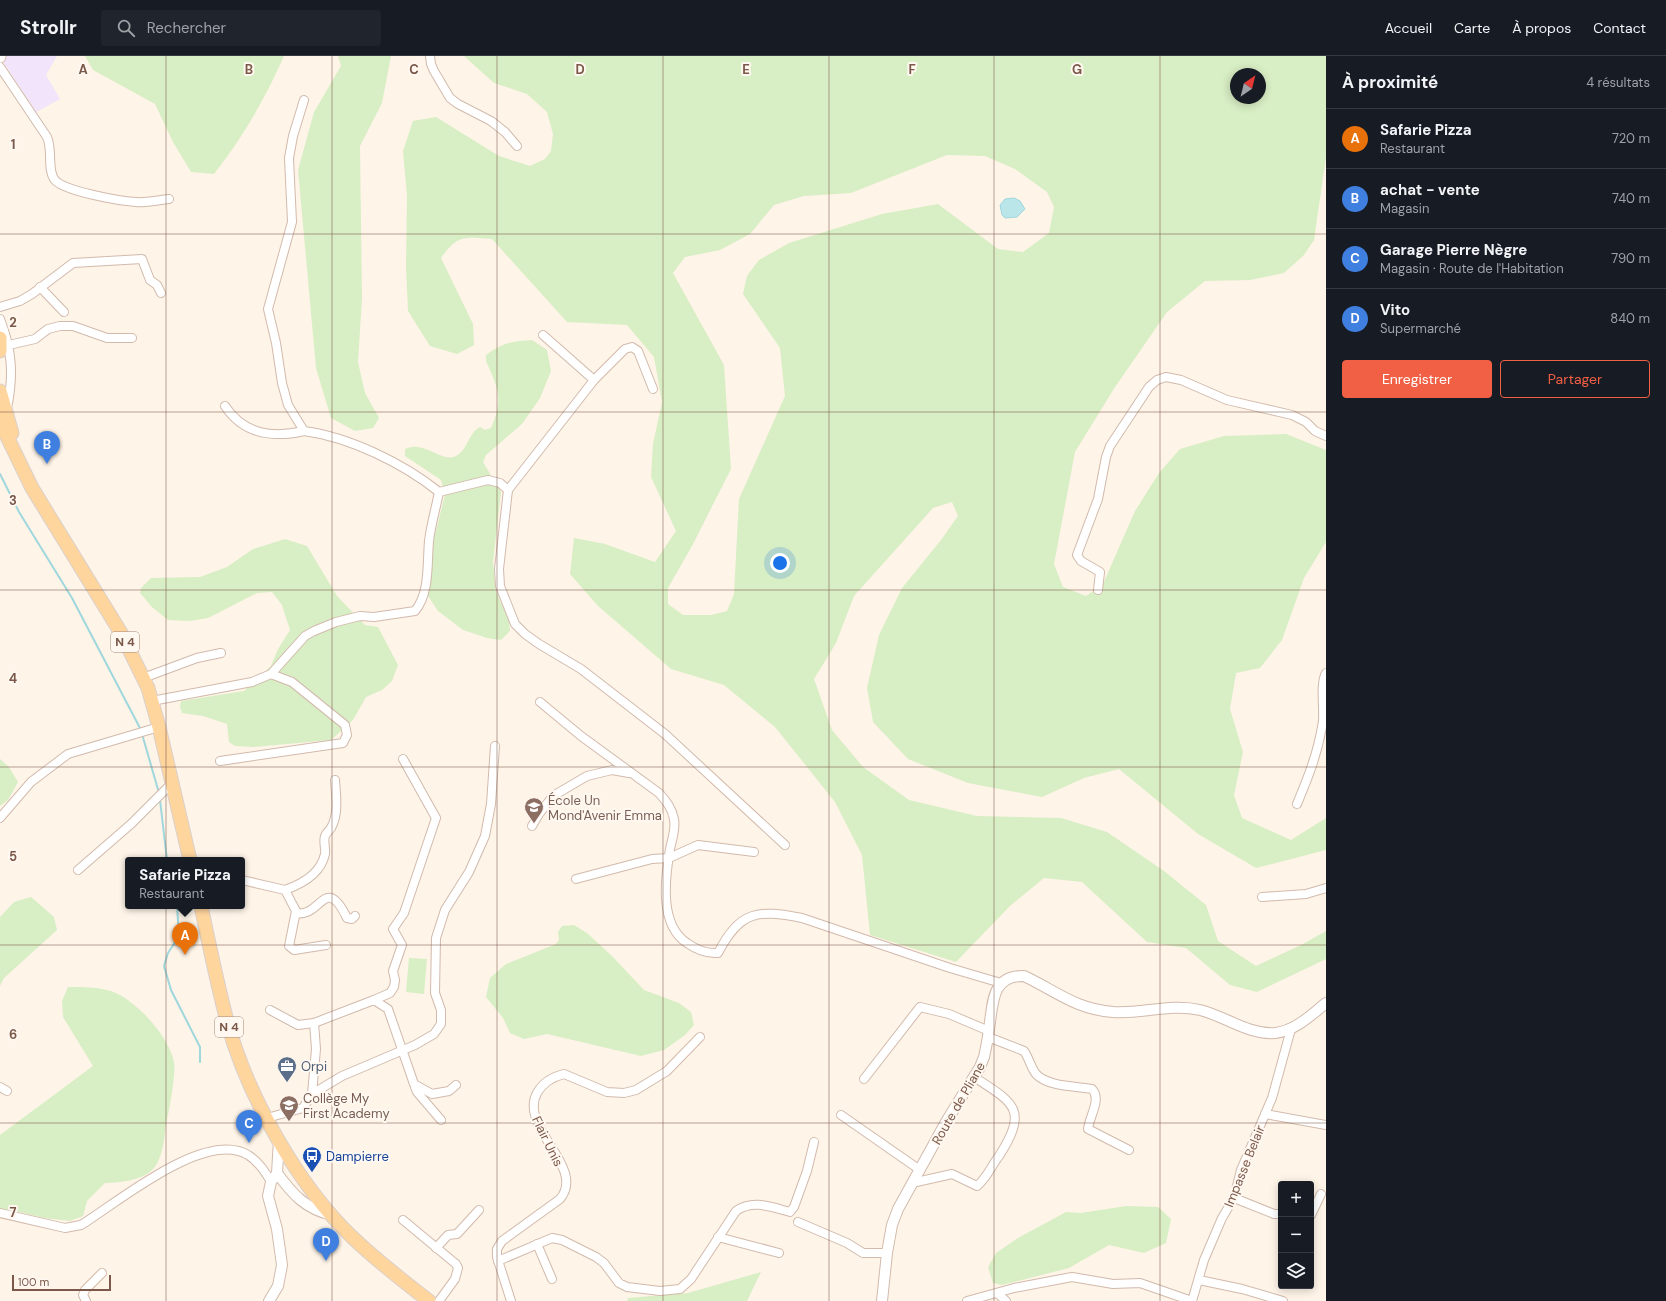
<!DOCTYPE html>
<html lang="fr">
<meta charset="utf-8">
<style>
body{margin:0;font-family:"DM Sans",sans-serif;background:#20242c;color:#f1f3f6}
.controls{position:absolute;right:12px;bottom:12px;display:grid;overflow:hidden;border-radius:4px;box-shadow:0 2px 10px #0003}
.controls button{width:36px;height:36px;display:grid;place-items:center;padding:0;border:0;border-bottom:1px solid #363941;background:#171b24;color:#f1f3f6;font:20px sans-serif}
.compass{position:absolute;left:1230px;top:12px;width:36px;height:36px;border-radius:50%;background:#171b24;box-shadow:0 2px 10px #0003;rotate:35deg}
.scale{position:absolute;left:12px;bottom:10px;width:99px;box-sizing:border-box;padding-left:4px;border:2px solid #7b5849;border-top:0;font-size:11px;line-height:14px;white-space:nowrap;color:#7b5849;-webkit-text-stroke:3px #fff8f0;paint-order:stroke}
.you{position:absolute;left:780px;top:507px;width:14px;height:14px;margin:-10px;border:3px solid #fff;border-radius:50%;background:#1a73e8;box-shadow:0 0 0 6px #1a73e833}
.badge{display:grid;place-items:center;width:26px;height:26px;border-radius:50%;background:#f16044;color:#fff;font-size:13px;font-weight:700}
.pin{position:absolute;translate:-50% -33px;filter:drop-shadow(0 1px 2px #0008)}
.pin::after{content:'';position:absolute;top:21px;width:14px;height:12px;background:inherit;clip-path:polygon(0 0,100% 0,50% 100%)}
.popup{position:absolute;left:125px;top:801px;width:120px;height:52px;box-sizing:border-box;display:grid;place-content:center;border-radius:4px;background:#171b24;filter:drop-shadow(0 1px 3px #0005);font-size:13px;white-space:nowrap;color:#9ea1a6}
.popup b{font-size:15px;color:#f1f3f6}
.popup::after{content:'';position:absolute;left:50%;top:100%;margin-left:-8px;border:8px solid transparent;border-top-color:#171b24}
.list{margin:0;padding:0;list-style:none}
h2{display:flex;justify-content:space-between;align-items:center;height:52px;margin:0;padding:0 16px;font-size:17px}
h2 small{font-size:13px;font-weight:400;color:#9ea1a6}
.list li{display:grid;grid-template-columns:26px 1fr auto;gap:12px;align-items:center;box-sizing:border-box;height:60px;padding:0 16px;border-top:1px solid #363941}
.list b{display:block;font-size:15px;white-space:nowrap}
.list p{margin:0;font-size:13px;white-space:nowrap;color:#9ea1a6}
.list em{font-size:13px;font-style:normal;color:#9ea1a6}
.actions{display:flex;gap:8px;padding:12px 16px}
.actions a{flex:1;padding:9px 0;border:1px solid #f16044;border-radius:4px;text-align:center;font-size:14px;color:#f16044}
.actions .main{background:#f16044;color:#fff}
.icon{flex:none;width:22px;height:22px;fill:none;stroke:currentColor;stroke-width:2;stroke-linecap:round;stroke-linejoin:round}
.map{position:relative;flex:none;width:1326px;height:1245px;overflow:hidden}
header{display:flex;align-items:center;gap:24px;box-sizing:border-box;height:56px;padding:0 20px;background:#171b24;border-bottom:1px solid #363941}
header strong{font-size:19px}
nav{display:flex;gap:22px;margin-inline-start:auto;font-size:14px}
.search{width:280px;height:36px;background:#20242c;display:flex;align-items:center;gap:10px;box-sizing:border-box;padding:0 14px;border-radius:4px;color:#9ea1a6;font-size:15px}
main{display:flex}
aside{flex:1;background:#171b24}
.map>svg:first-child{display:block}
</style>
<header>
<strong>Strollr</strong>
<div class="search"><svg class="icon" aria-label="search" viewBox="0 0 24 24"><circle cx="10" cy="10" r="6"/><path d="M15 15l6 6"/></svg>Rechercher</div>
<nav><a>Accueil</a><a>Carte</a><a>À propos</a><a>Contact</a></nav>
</header>
<main>
<div class="map">
<svg width="1326" height="1245" viewBox="0 0 1326 1245">
<rect width="100%" height="100%" fill="#fef4e8"/>
<polygon fill="#f1e4fb" points="2,0 57,0 46,19 60,43 36,56 1,3"/>
<g fill="#d8eec4" fill-rule="evenodd">
<path d="M85,0H284C265,43 243,81 214,118L191,116L173,86L155,48L93,14Z"/>
<polygon points="338,0 391,0 382,47 360,90 362,242 358,306 365,337 379,362 373,372 355,375 331,362 316,312 298,114 314,56 341,10"/>
<path d="M464,0H1326V101L1314,184L1304,199L1284,217L1250,224L1205,225L1167,256L1115,331L1075,396L1054,508L1063,531L1086,540L1103,528L1135,455L1159,417L1180,393L1224,380L1286,378L1326,394V486L1304,522L1282,584L1260,612L1236,617L1230,653L1243,696L1234,739L1242,762L1291,784L1326,762V794L1256,812L1198,778L1119,713L1084,722L1042,741L968,727L908,703L873,666L867,632L879,579L902,532L941,484L958,460L952,446L933,452L854,540L836,587L814,623L832,674L863,711L909,744L977,760L1061,762L1107,776L1164,815L1206,849L1218,885L1256,910L1303,888L1326,875V903L1257,936L1230,929L1186,892L1147,886L1082,826L1044,822L1010,850L956,906L870,879L862,799L835,746L775,671L724,629L671,613L598,550L570,518L574,482L605,488L655,506L676,475L651,421L653,388L662,346L654,301L627,269L567,266L492,183C464,181 458,178 441,202L473,268L474,289L457,298L430,290L408,255L406,211L407,140L403,95L413,65L436,61L499,100L530,110L545,103L551,95L553,78L547,56L527,38L494,27ZM1236,18H1260V42H1236ZM947,99L985,100L1015,113L1047,136L1054,151L1049,177L1023,196L998,193L938,148L882,158L789,187L759,204L747,220L743,238L780,292L785,340L739,443L734,538L727,555L711,559H683L668,548V532L692,490L731,413L724,309L673,217L685,201L720,194L750,178L774,149L804,140L851,137Z"/>
<path d="M532,284L547,294L551,315L540,342L522,368L486,399L483,406L501,436L493,506L496,535L509,565L510,575L501,584L487,582L463,574L438,555L428,540L433,486L445,439L441,424L405,400V393C408,392 413,390 417,391C429,391 444,406 456,400C468,394 468,377 480,371L485,374L491,372C504,342 498,333 486,305V299C502,287 512,285 532,284Z"/>
<polygon points="285,483 307,490 337,540 365,569 378,571 398,609 392,625 382,634 366,641 353,664 331,684 253,691 235,690 229,686 227,668 203,660 182,657 180,651 181,645 244,635 271,610 278,593 290,574 282,549 272,536 257,537 208,562 189,565 168,564 152,551 140,537 141,532 151,522 200,521 227,511 253,493"/>
<polygon points="0,703 9,711 18,726 8,744 0,750"/>
<polygon points="31,841 54,861 57,874 4,922 0,930 0,861 14,846"/>
<polygon points="574,869 587,877 612,900 644,934 679,947 691,956 694,969 685,979 664,994 641,1000 547,978 524,983 510,977 503,962 486,941 490,922 506,908 556,888 559,884 558,876 562,870"/>
<polygon points="409,902 427,903 424,938 406,936"/>
<path d="M68,931C83,931 97,931 111,935C135,943 169,980 174,1006C176,1019 169,1055 166,1069C164,1082 163,1105 151,1115C141,1124 119,1127 105,1127L87,1145L83,1160L70,1165L44,1162L15,1155H0V1079L93,1010L63,961L62,945Z"/>
<polygon points="1126,1150 1158,1151 1171,1163 1166,1187 1144,1197 1109,1189 1069,1212 1002,1229 993,1227 988,1211 996,1197 1018,1182 1066,1156 1081,1157"/>
<polygon points="761,1216 747,1245 627,1245 628,1242 688,1237"/>
</g>
<polygon fill="#bae6ea" stroke="#9fd7dd" points="1014,142 1020,145 1025,153 1017,161 1005,162 1002,159 1000,149 1005,143"/>
<g fill="none" stroke-linecap="round" stroke-linejoin="round">
<g stroke="#9fd7dd" stroke-width="2">
<polyline points="0,418 19,456 72,542 141,674"/>
<polyline points="142,678 159,737"/>
<polyline points="160,744 167,804"/>
<polyline points="177,850 179,880 168,897 164,910 171,934 200,991 200,1006"/>
</g>
<g stroke="#d2baac" stroke-width="10">
<g id="minor">
<polyline points="430,0 431,8 434,15 450,42 458,48 491,65 505,76 517,90"/>
<path d="M0,11L47,81C53,94 47,112 54,123C62,135 120,145 136,146C146,147 158,144 169,143"/>
<path d="M304,44L293,80L289,102L292,166L268,253L276,287L282,327L288,349L304,375C349,381 403,407 439,436L488,424L500,427L508,434L499,513L500,530L515,568L525,578L539,588L581,613L665,678L785,789"/>
<polyline points="40,231 64,256"/>
<polyline points="0,251 20,245 32,238 73,207 142,203 150,224 157,229 161,237"/>
<path d="M0,263C12,294 14,319 7,352"/>
<polyline points="543,279 594,324"/>
<polyline points="9,289 35,283 48,273 60,270 73,270 107,282 132,282"/>
<path d="M225,350C244,379 273,382 304,375"/>
<polyline points="508,434 594,324 625,293 632,291 638,295 653,333"/>
<polyline points="1098,534 1100,516 1081,505 1077,499 1098,443 1106,401 1110,390 1149,331 1157,324 1166,321 1181,324 1227,344 1292,359 1306,366 1315,375 1326,380"/>
<path d="M271,618L305,580L314,575L336,566L360,560L374,561L415,555C430,537 427,507 429,485C431,468 436,452 439,436"/>
<polyline points="143,622 197,602 221,597"/>
<polyline points="152,645 252,626 271,618 292,626 345,669 347,679 343,687 220,705"/>
<path d="M540,646L581,680L659,737C666,745 672,752 674,763C676,773 672,783 670,793C665,822 659,869 687,887C697,894 706,898 718,897C740,855 757,853 802,862L950,912L1001,927"/>
<path d="M1297,748C1309,719 1318,697 1323,665C1324,651 1320,627 1326,617"/>
<polyline points="0,762 31,726 68,698 159,671"/>
<polyline points="532,770 539,758 553,740 587,720 612,714 629,717"/>
<polyline points="78,814 131,768 172,727"/>
<polyline points="576,823 652,803 669,802 698,789 754,796"/>
<polyline points="242,824 285,834 296,855 289,890 294,894 326,889"/>
<path d="M285,834C302,828 321,817 325,798C326,792 323,786 325,780C326,777 329,775 331,772C339,758 336,739 335,724"/>
<polyline points="1262,841 1306,838 1326,832"/>
<path d="M296,857C321,862 325,817 347,862L352,863L355,860"/>
<polyline points="374,944 390,937 394,931 395,924 393,915 402,889 393,873 404,857 436,762 403,703"/>
<polyline points="270,954 298,969 314,967 374,944 388,953 414,1028 432,1038 449,1035 456,1029"/>
<path d="M988,981L1024,995C1029,1002 1031,1012 1036,1018C1048,1031 1076,1030 1092,1033C1102,1043 1089,1061 1088,1073L1129,1094"/>
<polyline points="864,1023 920,951 949,958 989,975"/>
<polyline points="0,1031 7,1035"/>
<polyline points="415,1031 417,1036 441,1064"/>
<polyline points="312,1038 316,993 314,967"/>
<polyline points="1265,1058 1326,1069"/>
<polyline points="841,1059 920,1114"/>
<polyline points="267,1062 303,1052 312,1038 342,1020 415,989 434,978 441,968 441,954 435,937 436,882 445,854 469,816 485,780 491,748 495,690"/>
<path d="M912,1127L952,1118L977,1130C986,1123 992,1109 999,1100C1029,1053 1014,1047 974,1021"/>
<polyline points="1234,1142 1274,1158 1281,1158"/>
<path d="M0,1157L65,1172L81,1169C117,1147 205,1073 248,1099C259,1106 265,1115 271,1126"/>
<polyline points="1311,1159 1321,1138"/>
<polyline points="403,1164 456,1208 458,1212 455,1223 439,1245"/>
<polyline points="798,1166 847,1187 863,1197 887,1197"/>
<polyline points="718,1181 779,1197"/>
<polyline points="537,1188 552,1223"/>
<polyline points="436,1192 448,1179 457,1178 479,1154"/>
<path d="M498,1205L552,1182L562,1184L596,1201L604,1207L619,1227L627,1231L660,1235L680,1233L691,1223L736,1155C753,1143 771,1151 790,1156L794,1151L807,1115L814,1086"/>
<polyline points="1199,1224 1242,1233 1283,1245"/>
<polyline points="997,1237 1006,1245"/>
<polyline points="86,1245 83,1239 85,1234 102,1217"/>
<path d="M511,1245L497,1201V1193L502,1185L560,1143C587,1111 518,1072 537,1037C543,1026 552,1021 564,1018L607,1036L624,1037L636,1034L667,1015L700,981"/>
<polyline points="967,1245 1014,1232 1072,1221 1113,1228 1140,1227 1192,1245"/>
<polyline points="1192,1245 1204,1204 1222,1162 1234,1142 1241,1114 1272,1042 1291,973"/>
</g>
</g>
<g stroke="#d2baac" stroke-width="12">
<g id="tertiary">
<path d="M277,1117C293,1139 306,1153 332,1159"/>
<polyline points="269,1245 278,1230 282,1209 277,1173 268,1140 271,1126 277,1117 279,1084"/>
<path d="M882,1245L887,1197L892,1169L898,1153L946,1066L980,1011L984,1001C986,992 988,982 989,973C993,948 991,919 1024,920C1056,935 1075,953 1113,956C1142,958 1171,947 1200,954C1225,960 1248,979 1275,977C1295,975 1311,959 1326,947"/>
</g>
</g>
<g stroke="#d8bcab" stroke-width="13">
<polyline id="secondary" points="0,1 0,0"/>
</g>
<g stroke="#dad0cc" stroke-width="15">
<g id="primary">
<polyline points="0,282 0,295"/>
<polyline points="0,335 12,377"/>
<polyline points="0,366 32,432 121,577 148,632 159,671 190,804"/>
<path d="M201,850C209,888 217,927 227,965C247,1039 297,1128 352,1181C376,1204 403,1225 429,1245"/>
</g>
</g>
<use href="#minor" stroke="#fff" stroke-width="8"/>
<use href="#tertiary" stroke="#fff" stroke-width="10"/>
<use href="#secondary" stroke="#fff" stroke-width="11"/>
<use href="#primary" stroke="#ffd59e" stroke-width="13"/>
</g>
<path fill="none" stroke="#7b5849" stroke-width="1" stroke-opacity="0.55" d="M166,0V1245M332,0V1245M497,0V1245M663,0V1245M829,0V1245M994,0V1245M1160,0V1245M0,178H1326M0,356H1326M0,534H1326M0,711H1326M0,889H1326M0,1067H1326"/>
<defs>
<g id="school-pin" transform="scale(1)"><path d="M0 17L-7.5 6A9.5 9.5 0 1 1 7.5 6Z" fill="#8d6e63" stroke="#fff8f0"/><path d="M0-5L7-2L0 1L-7-2ZM-4 1L0 2.5L4 1V4Q0 6-4 4Z" fill="#fff"/></g>
<g id="office-pin" transform="scale(1)"><path d="M0 17L-7.5 6A9.5 9.5 0 1 1 7.5 6Z" fill="#5c6f8a" stroke="#fff8f0"/><path d="M-6-3h4V-5.5h4V-3h4V5H-6ZM-1-4.5V-3h2v-1.5ZM-6 0V1H6V0Z" fill="#fff"/></g>
<g id="bus-pin" transform="scale(1)"><path d="M0 17L-7.5 6A9.5 9.5 0 1 1 7.5 6Z" fill="#1a4fb4" stroke="#fff8f0"/><path d="M-5-6H5V4H4V6H2V4H-2V6H-4V4H-5ZM-3.5-4V0h7V-4ZM-3.5 1.2v1.5H-2V1.2ZM2 1.2v1.5H3.5V1.2Z" fill="#fff"/></g>
</defs>
<g fill-rule="evenodd">
<use href="#school-pin" x="534" y="751"/>
<use href="#office-pin" x="287" y="1010"/>
<use href="#school-pin" x="289" y="1049"/>
<use href="#bus-pin" x="312" y="1100"/>
</g>
<g text-anchor="middle" stroke-width="4" stroke-linejoin="round" paint-order="stroke">
<g fill="#fff8f0" stroke="#a3887b" stroke-width="1">
<rect x="111" y="576" width="28" height="20" rx="3"/>
<rect x="215" y="961" width="28" height="20" rx="3"/>
</g>
<g font-size="12" font-weight="bold" fill="#7b5849">
<text x="125" y="590">N 4</text>
<text x="229" y="975">N 4</text>
</g>
<g font-size="13" fill="#785e54" stroke="#fff8f0" text-anchor="start">
<text x="548" y="749">École Un<tspan x="548" dy="15">Mond'Avenir Emma</tspan></text>
<text x="303" y="1047">Collège My<tspan x="303" dy="15">First Academy</tspan></text>
</g>
<g font-size="13" fill="#4e5e75" stroke="#fff8f0" text-anchor="start">
<text x="301" y="1015">Orpi</text>
</g>
<g font-size="13" fill="#7b5849" stroke="#fff8f0">
<text transform="translate(958 1047) rotate(-60)" y="5">Route de Pliane</text>
<text transform="translate(548 1085) rotate(64)" y="5">Flair Unis</text>
<text transform="translate(1244 1110) rotate(-68)" y="5">Impasse Belair</text>
</g>
<g font-size="13" fill="#164399" stroke="#fff8f0" text-anchor="start">
<text x="326" y="1105">Dampierre</text>
</g>
</g>
<g font-size="13" text-anchor="middle" font-weight="bold" fill="#7b5849" stroke="#fff8f0" stroke-width="4" stroke-linejoin="round" paint-order="stroke">
<text x="83" y="18">A</text>
<text x="249" y="18">B</text>
<text x="414" y="18">C</text>
<text x="580" y="18">D</text>
<text x="746" y="18">E</text>
<text x="912" y="18">F</text>
<text x="1077" y="18">G</text>
<text x="13" y="93">1</text>
<text x="13" y="271">2</text>
<text x="13" y="449">3</text>
<text x="13" y="627">4</text>
<text x="13" y="805">5</text>
<text x="13" y="983">6</text>
<text x="13" y="1161">7</text>
</g>
</svg>
<div class="controls">
<button>+</button>
<button>−</button>
<button><svg class="icon" aria-label="layers" viewBox="0 0 24 24"><path d="M12 4l9 5-9 5-9-5zM3 14l9 5 9-5"/></svg></button>
</div>
<svg class="compass" viewBox="-18 -18 36 36"><path d="M0-13l5 13h-10z" fill="#e53935"/><path d="M0 13l5-13h-10z" fill="#9ea1a6"/></svg>
<div class="scale">100 m</div>
<div class="you"></div>
<div class="pin badge" style="left:185px;top:899px;background:#e8710a">A</div>
<div class="popup"><b>Safarie Pizza</b>Restaurant</div>
<div class="pin badge" style="left:47px;top:408px;background:#3f7fe0">B</div>
<div class="pin badge" style="left:249px;top:1087px;background:#3f7fe0">C</div>
<div class="pin badge" style="left:326px;top:1205px;background:#3f7fe0">D</div>
</div>
<aside>
<h2>À proximité<small>4 résultats</small></h2>
<ul class="list">
<li><span class="badge" style="background:#e8710a">A</span><div><b>Safarie Pizza</b><p>Restaurant</p></div><em>720 m</em></li>
<li><span class="badge" style="background:#3f7fe0">B</span><div><b>achat - vente</b><p>Magasin</p></div><em>740 m</em></li>
<li><span class="badge" style="background:#3f7fe0">C</span><div><b>Garage Pierre Nègre</b><p>Magasin · Route de l'Habitation</p></div><em>790 m</em></li>
<li><span class="badge" style="background:#3f7fe0">D</span><div><b>Vito</b><p>Supermarché</p></div><em>840 m</em></li>
</ul>
<div class="actions"><a class="main">Enregistrer</a><a>Partager</a></div>
</aside>
</main>
